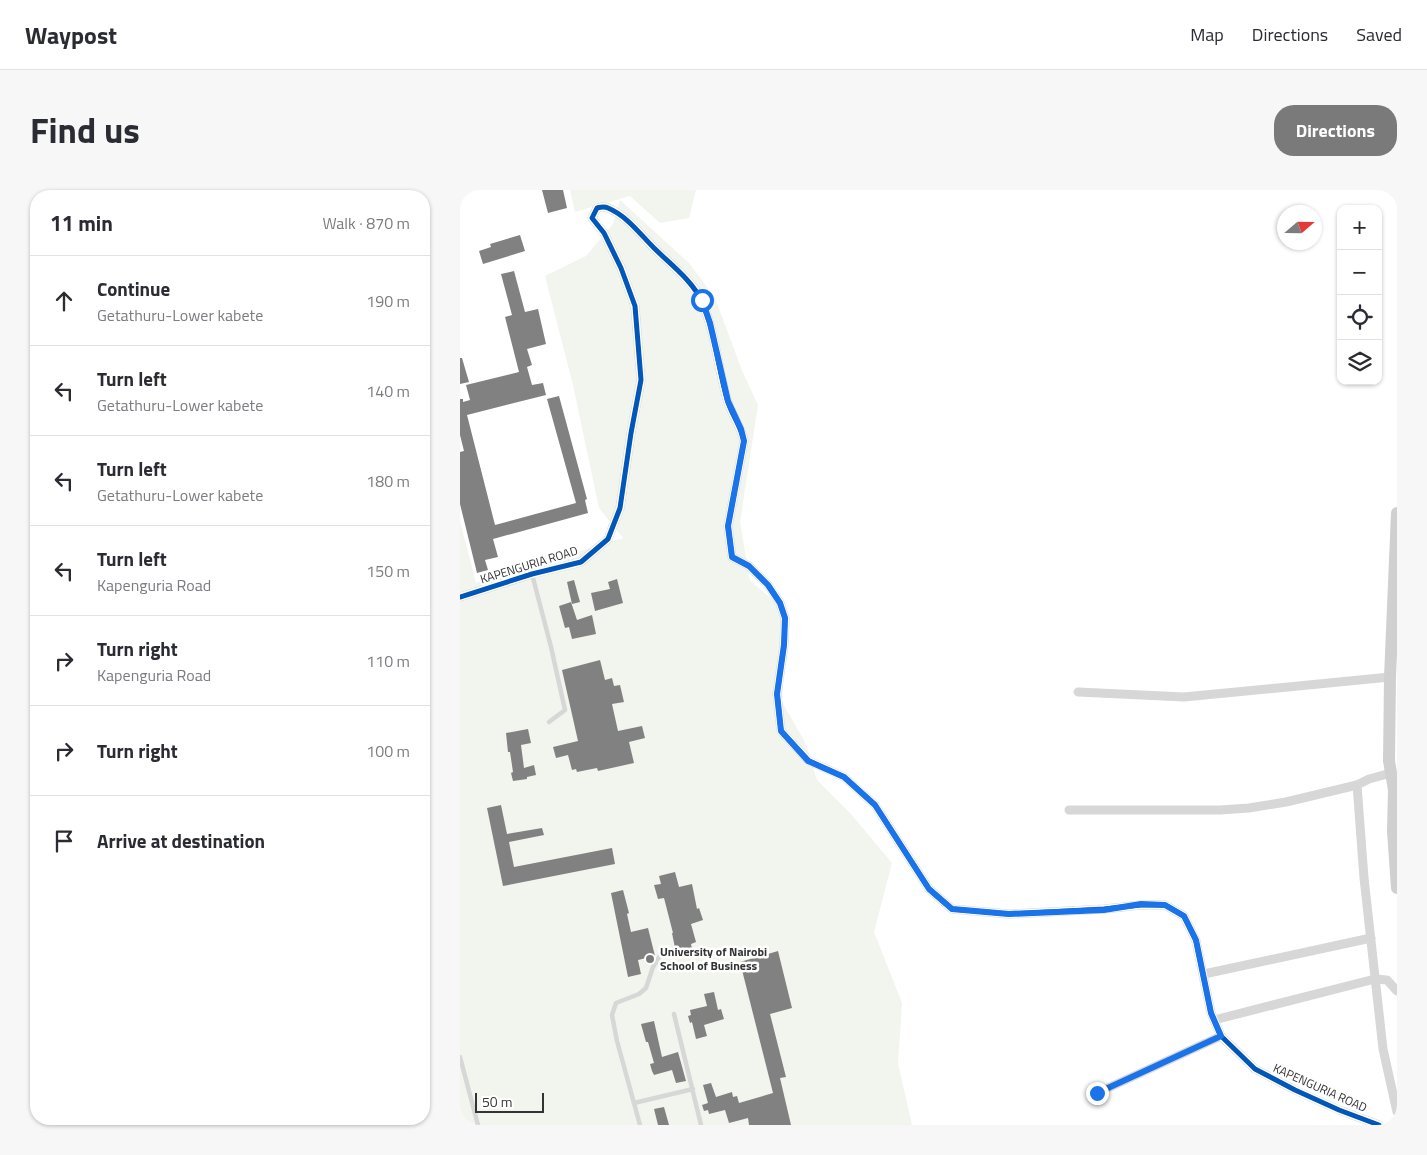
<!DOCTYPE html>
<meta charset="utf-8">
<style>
body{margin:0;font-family:"Titillium Web",sans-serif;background:#f7f7f7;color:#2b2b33}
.controls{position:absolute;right:15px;top:15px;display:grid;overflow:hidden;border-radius:10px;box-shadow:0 1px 4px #0004}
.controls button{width:45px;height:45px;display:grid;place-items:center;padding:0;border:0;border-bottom:1px solid #e1e1e2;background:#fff;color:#2b2b33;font:25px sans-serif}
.compass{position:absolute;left:817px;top:15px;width:45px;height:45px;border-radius:50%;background:#fff;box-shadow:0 1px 4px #0004;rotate:70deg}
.scale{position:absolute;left:15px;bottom:12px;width:69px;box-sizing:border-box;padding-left:5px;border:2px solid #333;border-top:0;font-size:14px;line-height:18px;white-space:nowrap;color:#333;-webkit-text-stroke:4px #fff;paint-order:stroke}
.stop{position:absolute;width:15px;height:15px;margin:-11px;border:4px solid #1a73e8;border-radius:50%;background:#fff}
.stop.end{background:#1a73e8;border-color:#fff;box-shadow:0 1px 5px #0008}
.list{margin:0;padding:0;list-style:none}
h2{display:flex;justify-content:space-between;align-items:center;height:65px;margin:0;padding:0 20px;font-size:21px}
h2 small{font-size:16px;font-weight:400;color:#7c7c81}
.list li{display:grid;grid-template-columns:32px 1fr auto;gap:15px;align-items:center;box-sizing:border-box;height:90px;padding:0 20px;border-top:1px solid #e1e1e2}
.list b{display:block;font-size:19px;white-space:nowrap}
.list p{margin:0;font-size:16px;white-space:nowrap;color:#7c7c81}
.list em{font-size:16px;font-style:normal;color:#7c7c81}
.icon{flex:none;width:28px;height:28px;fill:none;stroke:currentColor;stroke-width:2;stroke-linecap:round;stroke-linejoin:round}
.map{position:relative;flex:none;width:937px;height:935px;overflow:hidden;border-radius:20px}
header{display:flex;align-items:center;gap:30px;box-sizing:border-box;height:70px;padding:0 25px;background:#fff;border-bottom:1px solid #e1e1e2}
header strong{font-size:24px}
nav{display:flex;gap:28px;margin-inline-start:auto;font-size:18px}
.intro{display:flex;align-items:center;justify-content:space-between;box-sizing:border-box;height:120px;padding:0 30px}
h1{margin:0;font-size:35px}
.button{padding:12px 22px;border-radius:20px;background:#7a7a7a;color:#fff;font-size:18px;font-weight:700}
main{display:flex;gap:30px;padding:0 30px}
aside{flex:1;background:#fff;border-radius:20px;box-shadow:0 1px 4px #0004}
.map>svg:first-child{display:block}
</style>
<header>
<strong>Waypost</strong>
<nav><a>Map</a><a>Directions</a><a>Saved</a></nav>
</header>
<div class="intro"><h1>Find us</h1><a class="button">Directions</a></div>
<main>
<aside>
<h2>11 min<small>Walk · 870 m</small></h2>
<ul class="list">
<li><svg class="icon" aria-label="ahead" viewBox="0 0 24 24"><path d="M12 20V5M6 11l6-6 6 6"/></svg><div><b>Continue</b><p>Getathuru-Lower kabete</p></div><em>190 m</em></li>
<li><svg class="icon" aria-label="left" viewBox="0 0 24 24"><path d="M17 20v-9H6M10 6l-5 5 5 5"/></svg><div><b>Turn left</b><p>Getathuru-Lower kabete</p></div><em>140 m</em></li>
<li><svg class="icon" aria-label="left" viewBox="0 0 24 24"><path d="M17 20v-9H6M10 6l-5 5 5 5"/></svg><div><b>Turn left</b><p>Getathuru-Lower kabete</p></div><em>180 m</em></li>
<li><svg class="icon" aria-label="left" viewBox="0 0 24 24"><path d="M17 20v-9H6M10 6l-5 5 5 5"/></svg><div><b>Turn left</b><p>Kapenguria Road</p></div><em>150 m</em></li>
<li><svg class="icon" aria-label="right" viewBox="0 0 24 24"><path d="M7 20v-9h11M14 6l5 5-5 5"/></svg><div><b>Turn right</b><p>Kapenguria Road</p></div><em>110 m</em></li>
<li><svg class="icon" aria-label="right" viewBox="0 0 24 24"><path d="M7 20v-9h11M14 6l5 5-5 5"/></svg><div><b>Turn right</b></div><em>100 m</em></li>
<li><svg class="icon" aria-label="arrive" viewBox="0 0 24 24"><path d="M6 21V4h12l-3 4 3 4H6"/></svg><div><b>Arrive at destination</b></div></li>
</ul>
</aside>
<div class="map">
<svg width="937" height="935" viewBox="0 0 937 935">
<rect width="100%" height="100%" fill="#fff"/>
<g fill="#f1f5ed">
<polygon points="110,0 236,0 229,28 200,33 170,6 115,22"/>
<polygon points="160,10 229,73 255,108 283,183 298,215 280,332 290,391 327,421 322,512 346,554 357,590 390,623 432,673 414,742 442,813 438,873 452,935 0,935 0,332 16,393 163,348 139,318 113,195 85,86 126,66 153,34"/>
</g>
<g fill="#818181">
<polygon points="82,0 103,0 107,18 88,23"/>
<polygon points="60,45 65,61 23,74 19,61 31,57 30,54"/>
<polygon points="54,81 65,122 78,119 86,154 67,159 72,175 67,177 72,195 83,193 86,205 7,225 35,335 116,313 87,209 99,206 127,309 125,310 128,323 33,349 38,367 25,370 28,380 17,383 0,314 0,262 4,261 0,245 0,209 3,209 3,212 10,210 6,195 59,182 45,127 52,125 41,84"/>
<polygon points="0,168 2,168 9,192 0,194"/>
<polygon points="157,389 163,413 135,421 131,403 150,399 148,392"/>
<polygon points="114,390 120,412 112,414 107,392"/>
<polygon points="111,412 117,430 132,425 136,444 112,449 109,437 105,438 99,416"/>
<polygon points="140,470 145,490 152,488 154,496 160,495 164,512 152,514 158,541 182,536 185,548 169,552 174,573 138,581 137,578 117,582 116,579 112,580 108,565 96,568 93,557 118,551 102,480"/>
<polygon points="68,539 71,553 61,555 64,578 74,575 76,585 67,587 67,589 53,591 51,583 53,582 50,562 48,562 46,543"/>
<polygon points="41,615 47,644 82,638 84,645 49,652 54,677 152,658 155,674 43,696 27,618"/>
<polygon points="215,682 219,697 232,694 237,719 239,718 243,730 231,734 236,752 231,754 232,759 216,763 212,743 213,743 204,708 198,709 194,695 201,694 199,686"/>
<polygon points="163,700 169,723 167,724 171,742 188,738 195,766 178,770 181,784 168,787 151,703"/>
<polygon points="318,761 332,818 310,824 326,887 320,888 331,935 289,935 288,928 269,933 265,920 249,924 248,920 244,921 242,915 248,913 243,895 251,893 256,907 272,902 273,907 277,906 279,913 313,903 280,772"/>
<polygon points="254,802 258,820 261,819 264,829 244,835 247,846 236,849 232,832 230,833 228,826 231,825 230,820 247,816 244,804"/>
<polygon points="194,831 202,867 218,862 226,891 216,893 212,880 194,885 192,881 190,874 194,873 188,852 186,852 181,834"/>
<polygon points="204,917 209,935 198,935 194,919"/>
</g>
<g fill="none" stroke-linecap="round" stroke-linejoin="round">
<g stroke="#d7d7d7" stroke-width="4.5">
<polyline points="72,384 91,457 105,520 89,532"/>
<polyline points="214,824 241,935"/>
<polyline points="0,867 18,935"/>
<polyline points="174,913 233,899"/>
<polyline points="180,935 157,851 152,825 156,813 179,804 186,798 193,777 204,759"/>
</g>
<g stroke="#d7d7d7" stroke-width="9">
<path d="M0,407L72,384L121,372L148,349L160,318L171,243L181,190L175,116L161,78L144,43L132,28L137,18C141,17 144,16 148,18C167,26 180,44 194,58C210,74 233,91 242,112C255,141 258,178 267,209C271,224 281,236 284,251L268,336L272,367L289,376L308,395L320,413L325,428L324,455L317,504L321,541L349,571L384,587L415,615L469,699L492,719L549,724L644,719L681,715H705L724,726L736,751L751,823L761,846L795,879L835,900L879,920L919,935"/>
<polyline points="618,502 724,507 930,487"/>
<polyline points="931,583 909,589 897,595 904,688 923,859 937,922"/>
<polyline points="609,620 760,620 789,618 826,612 897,595"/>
<polyline points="744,784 911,748"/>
<polyline points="754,830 915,789 927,790 937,801"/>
<polyline points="637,903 761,846"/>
</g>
<polyline stroke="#d0d0d0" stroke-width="12" points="937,323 930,487 929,571 934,600 933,641 937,698"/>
<g stroke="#fff" stroke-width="8">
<path id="cycleway" d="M0,407L72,384L121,372L148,349L160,318L171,243L181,190L175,116L161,78L144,43L132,28L137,18C141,17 144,16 148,18C167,26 180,44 194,58C210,74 233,91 242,112C255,141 258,178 267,209C271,224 281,236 284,251L268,336L272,367L289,376L308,395L320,413L325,428L324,455L317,504L321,541L349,571L384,587L415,615L469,699L492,719L549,724L644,719L681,715H705L724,726L736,751L751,823L761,846L795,879L835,900L879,920L919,935"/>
</g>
<use href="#cycleway" stroke="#0057b8" stroke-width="5"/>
</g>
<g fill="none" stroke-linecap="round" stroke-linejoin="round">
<polyline stroke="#1a73e8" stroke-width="6" points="242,110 250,133 268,211 281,239 284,251 268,336 272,367 289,376 308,395 320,413 325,428 324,455 317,504 321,541 348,571 384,587 415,615 469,699 492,719 549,724 644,720 681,714 705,715 724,726 736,750 751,823 761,846 637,903"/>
</g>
<circle fill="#7a7a7a" stroke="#fff" stroke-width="2" cx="190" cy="769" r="5"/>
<g text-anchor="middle" stroke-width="5" stroke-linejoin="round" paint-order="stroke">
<g font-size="12" fill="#333" stroke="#fff">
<text transform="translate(69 375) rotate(-17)" y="4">KAPENGURIA ROAD</text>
<text transform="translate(860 898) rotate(24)" y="4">KAPENGURIA ROAD</text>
</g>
<g font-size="12" font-weight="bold" fill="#333" stroke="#fff" text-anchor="start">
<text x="200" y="766">University of Nairobi<tspan x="200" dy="14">School of Business</tspan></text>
</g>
</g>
</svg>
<div class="controls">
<button>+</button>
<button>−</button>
<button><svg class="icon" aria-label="locate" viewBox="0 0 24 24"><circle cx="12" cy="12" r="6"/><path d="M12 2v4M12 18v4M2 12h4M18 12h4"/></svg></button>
<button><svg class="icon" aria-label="layers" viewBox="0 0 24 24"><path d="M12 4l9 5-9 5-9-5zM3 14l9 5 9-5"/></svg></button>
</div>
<svg class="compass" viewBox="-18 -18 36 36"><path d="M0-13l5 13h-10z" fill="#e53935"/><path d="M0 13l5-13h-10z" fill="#7c7c81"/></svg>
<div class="scale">50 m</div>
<div class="stop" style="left:242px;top:110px"></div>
<div class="stop end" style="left:637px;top:903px"></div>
</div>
</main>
